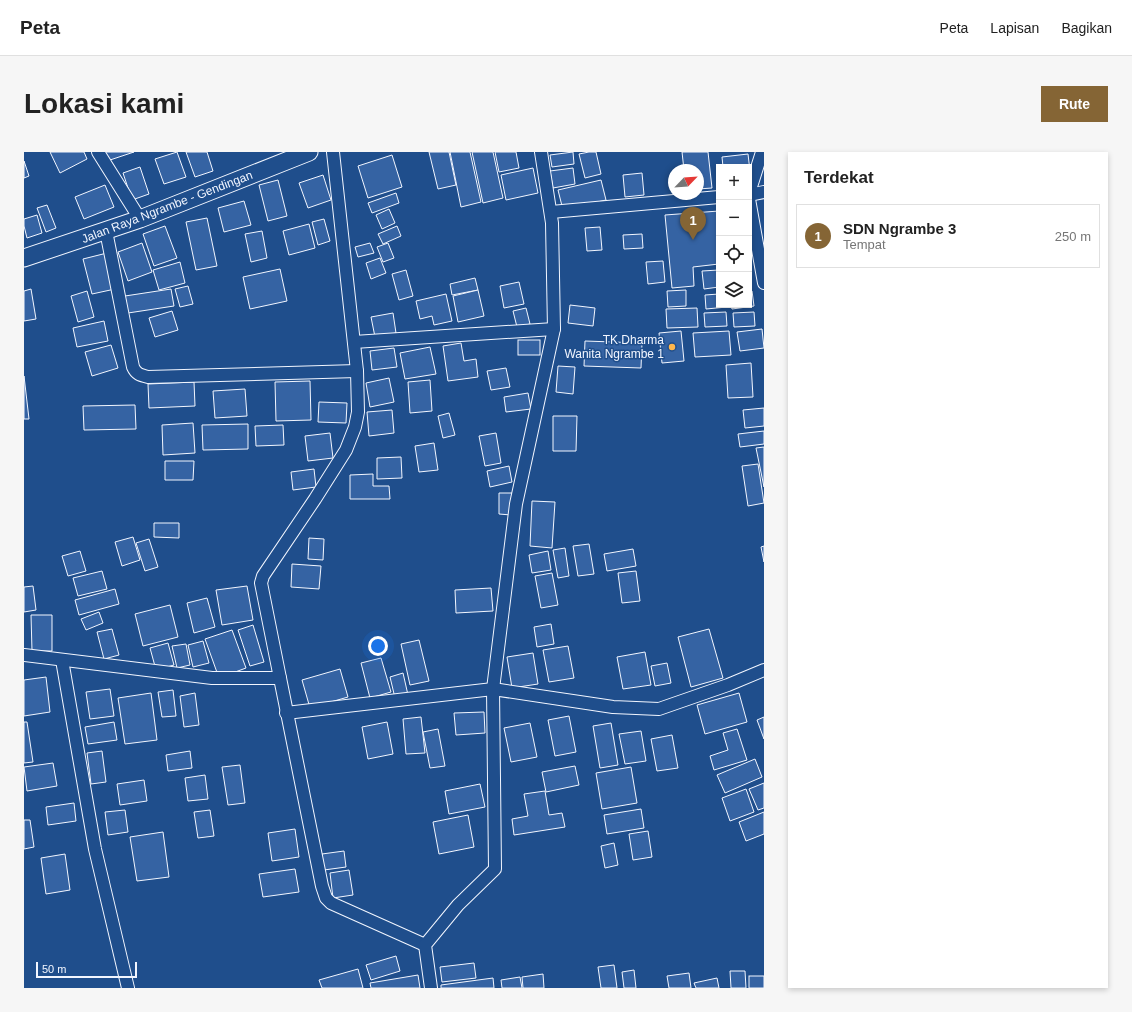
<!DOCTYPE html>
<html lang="id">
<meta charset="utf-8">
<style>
body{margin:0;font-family:Helvetica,sans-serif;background:#f6f6f6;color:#222}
.controls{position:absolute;right:12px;top:12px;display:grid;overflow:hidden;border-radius:0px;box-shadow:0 2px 6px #0003}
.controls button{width:36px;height:36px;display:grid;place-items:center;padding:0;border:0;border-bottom:1px solid #e0e0e0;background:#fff;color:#222;font:20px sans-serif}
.compass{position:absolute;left:644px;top:12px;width:36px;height:36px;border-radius:50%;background:#fff;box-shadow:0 2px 6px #0003;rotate:65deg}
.scale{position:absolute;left:12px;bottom:10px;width:101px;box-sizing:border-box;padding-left:4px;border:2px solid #f2f6ff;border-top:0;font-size:11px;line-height:14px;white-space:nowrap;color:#f2f6ff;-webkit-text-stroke:3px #1f4e8c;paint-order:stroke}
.you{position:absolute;left:354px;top:494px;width:14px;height:14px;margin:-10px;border:3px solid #fff;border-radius:50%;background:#1a73e8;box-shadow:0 0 0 6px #1a73e833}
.badge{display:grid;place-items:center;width:26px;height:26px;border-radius:50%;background:#856535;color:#fff;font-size:13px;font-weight:700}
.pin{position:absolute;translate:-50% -33px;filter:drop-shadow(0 1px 2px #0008)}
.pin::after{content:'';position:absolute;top:21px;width:14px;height:12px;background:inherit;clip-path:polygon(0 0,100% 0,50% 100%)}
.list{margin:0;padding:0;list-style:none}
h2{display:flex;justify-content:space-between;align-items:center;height:52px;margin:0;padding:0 16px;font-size:17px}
h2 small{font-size:13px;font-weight:400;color:#767676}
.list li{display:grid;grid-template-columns:26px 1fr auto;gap:12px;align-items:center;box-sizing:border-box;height:64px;margin:0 8px 8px;padding:0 8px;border:1px solid #e0e0e0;border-radius:0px}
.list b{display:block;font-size:15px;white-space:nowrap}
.list p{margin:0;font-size:13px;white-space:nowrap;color:#767676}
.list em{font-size:13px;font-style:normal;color:#767676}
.icon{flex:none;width:22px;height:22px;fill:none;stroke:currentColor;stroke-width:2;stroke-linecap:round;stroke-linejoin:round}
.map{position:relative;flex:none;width:740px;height:836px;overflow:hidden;border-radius:0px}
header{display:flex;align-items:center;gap:24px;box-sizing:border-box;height:56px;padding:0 20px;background:#fff;border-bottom:1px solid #e0e0e0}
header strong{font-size:19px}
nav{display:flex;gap:22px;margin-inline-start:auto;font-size:14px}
.intro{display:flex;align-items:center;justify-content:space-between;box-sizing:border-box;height:96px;padding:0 24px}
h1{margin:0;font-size:28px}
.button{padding:10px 18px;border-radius:0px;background:#856535;color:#fff;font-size:14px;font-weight:700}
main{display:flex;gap:24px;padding:0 24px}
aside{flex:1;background:#fff;border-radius:0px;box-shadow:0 2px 6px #0003}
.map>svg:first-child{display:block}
</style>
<header>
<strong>Peta</strong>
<nav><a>Peta</a><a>Lapisan</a><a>Bagikan</a></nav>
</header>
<div class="intro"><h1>Lokasi kami</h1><a class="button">Rute</a></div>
<main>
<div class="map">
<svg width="740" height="836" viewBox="0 0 740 836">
<rect width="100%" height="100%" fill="#1f4e8c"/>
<g fill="#3563a3" stroke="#f2f6ff">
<polygon points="26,0 60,0 63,7 36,21"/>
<polygon points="79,0 110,0 83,9"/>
<polygon points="153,0 162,25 140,32 131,7"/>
<polygon points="162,0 183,0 189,19 171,25"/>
<polygon points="405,0 425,0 432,33 414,37"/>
<polygon points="426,0 446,0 457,50 437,55"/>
<polygon points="448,0 469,0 479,46 459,51"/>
<polygon points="471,0 492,0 495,16 475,20"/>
<polygon points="549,0 550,12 528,15 526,3"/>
<polygon points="565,0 572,0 577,22 561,26 555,2"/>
<polygon points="658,0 684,0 688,36 674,37 674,18 660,18"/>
<polygon points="724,2 726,19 725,20 725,15 699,15 698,5"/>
<polygon points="368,3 378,35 344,46 334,14"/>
<polygon points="0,9 5,24 0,26"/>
<polygon points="116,15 125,42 108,48 99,21"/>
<polygon points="509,16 514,41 482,48 477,23"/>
<polygon points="549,16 551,32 529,36 526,19"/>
<polygon points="618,21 620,43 601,45 599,23"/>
<polygon points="299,23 307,48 284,56 275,31"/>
<polygon points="254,28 263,64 244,69 235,33"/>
<polygon points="577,28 582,48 539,58 534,38"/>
<polygon points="81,33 90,55 60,67 51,45"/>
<polygon points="372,41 375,51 348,61 344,51"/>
<polygon points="220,49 227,73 200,80 194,56"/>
<polygon points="23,53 32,76 22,80 13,56"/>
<polygon points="365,57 371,71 358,77 352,63"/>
<polygon points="695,59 695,112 669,115 670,134 648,136 641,63"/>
<polygon points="13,63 18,81 3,86 0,74 0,67"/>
<polygon points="183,66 193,114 172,118 162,70"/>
<polygon points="300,67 306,89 294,93 288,70"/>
<polygon points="285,72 291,96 265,103 259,79"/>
<polygon points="141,74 153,106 130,114 119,82"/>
<polygon points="373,74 377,84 359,92 354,82"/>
<polygon points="576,75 578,98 563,99 561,76"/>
<polygon points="238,79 243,106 227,110 221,82"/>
<polygon points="618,82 619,96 600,97 599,83"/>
<polygon points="118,91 128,120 104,129 94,100"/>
<polygon points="346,91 350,101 334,105 331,95"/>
<polygon points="364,91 370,106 359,110 353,95"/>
<polygon points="83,101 91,137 68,142 59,107"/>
<polygon points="356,106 362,121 347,127 342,111"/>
<polygon points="639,109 641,130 624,132 622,110"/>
<polygon points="156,110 161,131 135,138 129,118"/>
<polygon points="256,117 263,149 226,157 219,125"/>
<polygon points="382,118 389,144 375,148 368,122"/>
<polygon points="695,118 695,135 680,137 678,119"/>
<polygon points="451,126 454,138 428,143 426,132"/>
<polygon points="495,130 500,152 480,156 476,134"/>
<polygon points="164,134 169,152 156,155 151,137"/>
<polygon points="7,137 12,167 0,169 0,139"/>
<polygon points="147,137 150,154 104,161 101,144"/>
<polygon points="454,138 460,164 434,170 429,144"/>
<polygon points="662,138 662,154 644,155 643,139"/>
<polygon points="63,139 70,165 54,170 47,144"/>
<polygon points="725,139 728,139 730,154 708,157 707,153 725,153"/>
<polygon points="422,142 428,169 410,173 408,164 396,167 392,149"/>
<polygon points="695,142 695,153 702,153 703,155 682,157 681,143"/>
<polygon points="546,153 571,156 569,174 544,171"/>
<polygon points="502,156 506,172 493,175 489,159"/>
<polygon points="673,156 674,175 643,176 642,157"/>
<polygon points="148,159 154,178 131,185 125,166"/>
<polygon points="702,160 703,174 681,175 680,161"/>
<polygon points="730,160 731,174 710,175 709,161"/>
<polygon points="369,161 372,181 351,185 347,165"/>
<polygon points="80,169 84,189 53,195 49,176"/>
<polygon points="738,177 740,196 716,199 713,180"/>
<polygon points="657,179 660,209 638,211 635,181"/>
<polygon points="705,179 707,203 671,205 669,181"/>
<rect x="494" y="188" width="22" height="15"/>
<polygon points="561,189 618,191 617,216 560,214"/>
<polygon points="437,191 440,209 452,207 454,225 424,229 419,194"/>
<polygon points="87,193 94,216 68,224 61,200"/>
<polygon points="406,195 412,222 381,227 376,201"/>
<polygon points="370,196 373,215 348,218 346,199"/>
<polygon points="727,211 729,245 704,246 702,213"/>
<polygon points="534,214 551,215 549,242 532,240"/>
<polygon points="482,216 486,235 467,238 463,219"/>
<polygon points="0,224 5,267 0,267"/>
<polygon points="365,226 370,250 346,255 342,231"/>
<polygon points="406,228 408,259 386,261 384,230"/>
<polygon points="286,229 287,268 252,269 251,230"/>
<polygon points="170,230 171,254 125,256 124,232"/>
<polygon points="221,237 223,264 191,266 189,239"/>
<polygon points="504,241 507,257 482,260 480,245"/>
<polygon points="295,250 323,251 322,271 294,270"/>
<polygon points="111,253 112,277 60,278 59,254"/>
<polygon points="740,256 740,274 721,276 719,258"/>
<polygon points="368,258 370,281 345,284 343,260"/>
<polygon points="425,261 431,283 419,286 414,264"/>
<polygon points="529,264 553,264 552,299 529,299"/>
<polygon points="169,271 171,301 139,303 138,273"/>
<polygon points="224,272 224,297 179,298 178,273"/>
<polygon points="259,273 260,293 232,294 231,274"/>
<polygon points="740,279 740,292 716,295 714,282"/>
<polygon points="306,281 309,306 284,309 281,284"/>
<polygon points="472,281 477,311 461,314 455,284"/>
<polygon points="410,291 414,318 395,320 391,294"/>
<polygon points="740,295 740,335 732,296"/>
<polygon points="377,305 378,326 353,327 353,306"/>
<polygon points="141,309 170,309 169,328 141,328"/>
<polygon points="734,312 740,351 724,354 718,314"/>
<polygon points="485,314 488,330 466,335 463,319"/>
<polygon points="290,317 292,335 269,338 267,320"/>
<polygon points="349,322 349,334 365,334 366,347 326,347 326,323"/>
<polygon points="475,341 488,341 487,363 475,362"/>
<polygon points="508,349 531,350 528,396 506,394"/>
<polygon points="130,371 155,371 155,386 130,385"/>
<polygon points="109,385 116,408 98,414 91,390"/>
<polygon points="285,386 300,387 299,408 284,407"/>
<polygon points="125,387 134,415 121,419 112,391"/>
<polygon points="565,392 570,422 554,424 549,394"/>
<polygon points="740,394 740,410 737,395"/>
<polygon points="541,396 545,424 534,426 529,398"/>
<polygon points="609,397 612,414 583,419 580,402"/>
<polygon points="56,399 62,419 44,424 38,404"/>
<polygon points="524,399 527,418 508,421 505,403"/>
<polygon points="268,412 297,414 295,437 267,435"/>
<polygon points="78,419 83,437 54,444 49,426"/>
<polygon points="612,419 616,449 598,451 594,421"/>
<polygon points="528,421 534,453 517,456 511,424"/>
<polygon points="9,434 12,458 0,460 0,435"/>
<polygon points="223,434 229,468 198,473 192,438"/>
<polygon points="467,436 469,459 432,461 431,438"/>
<polygon points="91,437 95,452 55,463 51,448"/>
<polygon points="183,446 191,475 170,481 163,451"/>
<polygon points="146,453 154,485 119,494 111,462"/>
<polygon points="75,460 79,471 62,478 57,467"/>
<polygon points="7,463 28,463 28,499 8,499"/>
<polygon points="527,472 530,492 513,495 510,475"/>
<polygon points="229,473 240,510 226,514 214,478"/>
<polygon points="88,477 95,503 80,507 73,480"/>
<polygon points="685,477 699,526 667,535 654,485"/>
<polygon points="208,478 222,516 195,526 181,487"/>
<polygon points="395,488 405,529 386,533 377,492"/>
<polygon points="179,489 185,511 169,515 164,493"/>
<polygon points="144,491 150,513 132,518 126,496"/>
<polygon points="162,492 166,513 153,516 148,494"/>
<polygon points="544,494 550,526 525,530 519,498"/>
<polygon points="621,500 627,533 599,537 593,505"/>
<polygon points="509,501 514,532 488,536 483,505"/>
<polygon points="357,506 367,540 346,546 337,511"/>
<polygon points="643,511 647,531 631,534 627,514"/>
<polygon points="316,517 324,545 286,556 278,528"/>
<polygon points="379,521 384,543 371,546 366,525"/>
<polygon points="22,525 26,560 0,564 0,528"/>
<polygon points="86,537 90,564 66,567 62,540"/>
<polygon points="149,538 152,564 138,565 134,540"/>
<polygon points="127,541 133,588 101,592 94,546"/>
<polygon points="171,541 175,573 160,575 156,544"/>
<polygon points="715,541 723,570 681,582 673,553"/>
<polygon points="460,560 461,581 432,583 430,561"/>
<polygon points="545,564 552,600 531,604 524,568"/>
<polygon points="397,565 401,601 382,602 379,567"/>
<polygon points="740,565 740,587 733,568"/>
<polygon points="0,570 3,570 9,610 0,611"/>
<polygon points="90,570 93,588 64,592 61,575"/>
<polygon points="363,570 369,602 344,607 338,575"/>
<polygon points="506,571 513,605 487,610 480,576"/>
<polygon points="587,571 594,613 576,616 569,574"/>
<polygon points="414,577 421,614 406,616 399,580"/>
<polygon points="713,577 723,608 690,618 686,604 704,598 699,581"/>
<polygon points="617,579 622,609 601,612 595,582"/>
<polygon points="648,583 654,616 633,619 627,587"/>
<polygon points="78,599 82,630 67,632 63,601"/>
<polygon points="166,599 168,616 144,619 142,603"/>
<polygon points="731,607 738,625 701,641 693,623"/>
<polygon points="29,611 33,634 3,639 0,615"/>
<polygon points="216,613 221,651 204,653 198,615"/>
<polygon points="551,614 555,633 522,640 518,620"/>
<polygon points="607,615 613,651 578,657 572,621"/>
<polygon points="181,623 184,647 164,649 161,626"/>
<polygon points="120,628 123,649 96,653 93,632"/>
<polygon points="740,631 740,656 734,658 725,637"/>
<polygon points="456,632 461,655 425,662 421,639"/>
<polygon points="722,637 730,660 706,669 698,646"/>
<polygon points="521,639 525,663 538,661 541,675 490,683 488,667 504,664 500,642"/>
<polygon points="50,651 52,669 24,673 22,655"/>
<polygon points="617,657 620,676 583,682 580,663"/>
<polygon points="101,658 104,680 84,683 81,660"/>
<polygon points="186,658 190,684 174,686 170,660"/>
<polygon points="740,660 740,682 722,689 715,670"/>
<polygon points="444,663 450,695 415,702 409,670"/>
<polygon points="0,668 6,668 10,695 0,697"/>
<polygon points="271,677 275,705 248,709 244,681"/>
<polygon points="624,679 628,705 609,708 605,682"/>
<polygon points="139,680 145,725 113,729 106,685"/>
<polygon points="590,691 594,713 581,716 577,694"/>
<polygon points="320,699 322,715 300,718 298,702"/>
<polygon points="41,702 46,738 22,742 17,706"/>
<polygon points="271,717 275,740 239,745 235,722"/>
<polygon points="325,718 329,743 309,746 306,721"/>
<polygon points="372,804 376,819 347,828 342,813"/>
<polygon points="450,811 452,826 418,830 416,815"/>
<polygon points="590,813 593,836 577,836 574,815"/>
<polygon points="334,817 339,836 298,836 295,828"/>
<polygon points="610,818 612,836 600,836 598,820"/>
<polygon points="706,819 721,819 722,836 707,836"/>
<polygon points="665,821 667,836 645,836 643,824"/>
<polygon points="519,822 520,836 499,836 498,825"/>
<polygon points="394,823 396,836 347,836 346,831"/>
<rect x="725" y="824" width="15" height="12"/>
<polygon points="496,825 498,836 478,836 477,828"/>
<polygon points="469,826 470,836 417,836 417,833"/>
<polygon points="693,826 695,836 672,836 670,831"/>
</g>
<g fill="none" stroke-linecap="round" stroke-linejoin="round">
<g stroke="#f2f6ff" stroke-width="14">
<g id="street">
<polyline points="74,0 116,67"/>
<polyline points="725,41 738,0"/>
<polyline points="725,43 740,40"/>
<polyline points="725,47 740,131"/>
<polyline points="527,60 695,45"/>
<path d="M82,79L109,215C112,222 116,223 124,225L333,219"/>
<polyline points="330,190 530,177"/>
<polyline points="0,503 188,526 256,526 298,734 302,746 307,751 401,793"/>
<polyline points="38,508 71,697 104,836"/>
<polyline points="256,526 237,431 239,424 291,347 322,298 331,275 334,260 333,219 309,0"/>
<polyline points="262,561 469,537 589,555 635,557 704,533 740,518"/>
<polyline points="407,836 401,793 434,753 471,717 469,537 492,352 530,177 528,71 517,0"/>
</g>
</g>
<g stroke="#f2f6ff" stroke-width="19">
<polyline id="secondary" points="0,106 116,67 285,0"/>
</g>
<use href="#street" stroke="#1f4e8c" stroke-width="12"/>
<use href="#secondary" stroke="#1f4e8c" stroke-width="17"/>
</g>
<circle fill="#ffb74d" stroke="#1f4e8c" stroke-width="1.5" cx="648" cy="195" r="4"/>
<g text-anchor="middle" stroke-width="3" stroke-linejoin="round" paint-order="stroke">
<g font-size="12" fill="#f2f6ff" stroke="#1f4e8c">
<text transform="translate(143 55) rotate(-21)" y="4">Jalan Raya Ngrambe - Gendingan</text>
</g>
<g font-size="12" fill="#f2f6ff" stroke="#1f4e8c" text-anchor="end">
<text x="640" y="192">TK Dharma<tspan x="640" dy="14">Wanita Ngrambe 1</tspan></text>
</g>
</g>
</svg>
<div class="controls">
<button>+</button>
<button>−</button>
<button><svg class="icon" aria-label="locate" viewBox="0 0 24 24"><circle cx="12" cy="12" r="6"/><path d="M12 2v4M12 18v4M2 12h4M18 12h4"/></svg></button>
<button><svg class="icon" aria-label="layers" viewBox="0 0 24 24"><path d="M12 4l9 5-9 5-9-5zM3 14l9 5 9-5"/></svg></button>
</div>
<svg class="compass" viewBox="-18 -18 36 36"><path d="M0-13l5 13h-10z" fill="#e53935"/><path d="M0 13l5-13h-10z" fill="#767676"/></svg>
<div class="scale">50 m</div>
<div class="you"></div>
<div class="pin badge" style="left:669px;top:88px">1</div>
</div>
<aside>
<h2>Terdekat<small></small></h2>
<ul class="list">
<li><span class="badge">1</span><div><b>SDN Ngrambe 3</b><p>Tempat</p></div><em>250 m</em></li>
</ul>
</aside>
</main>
